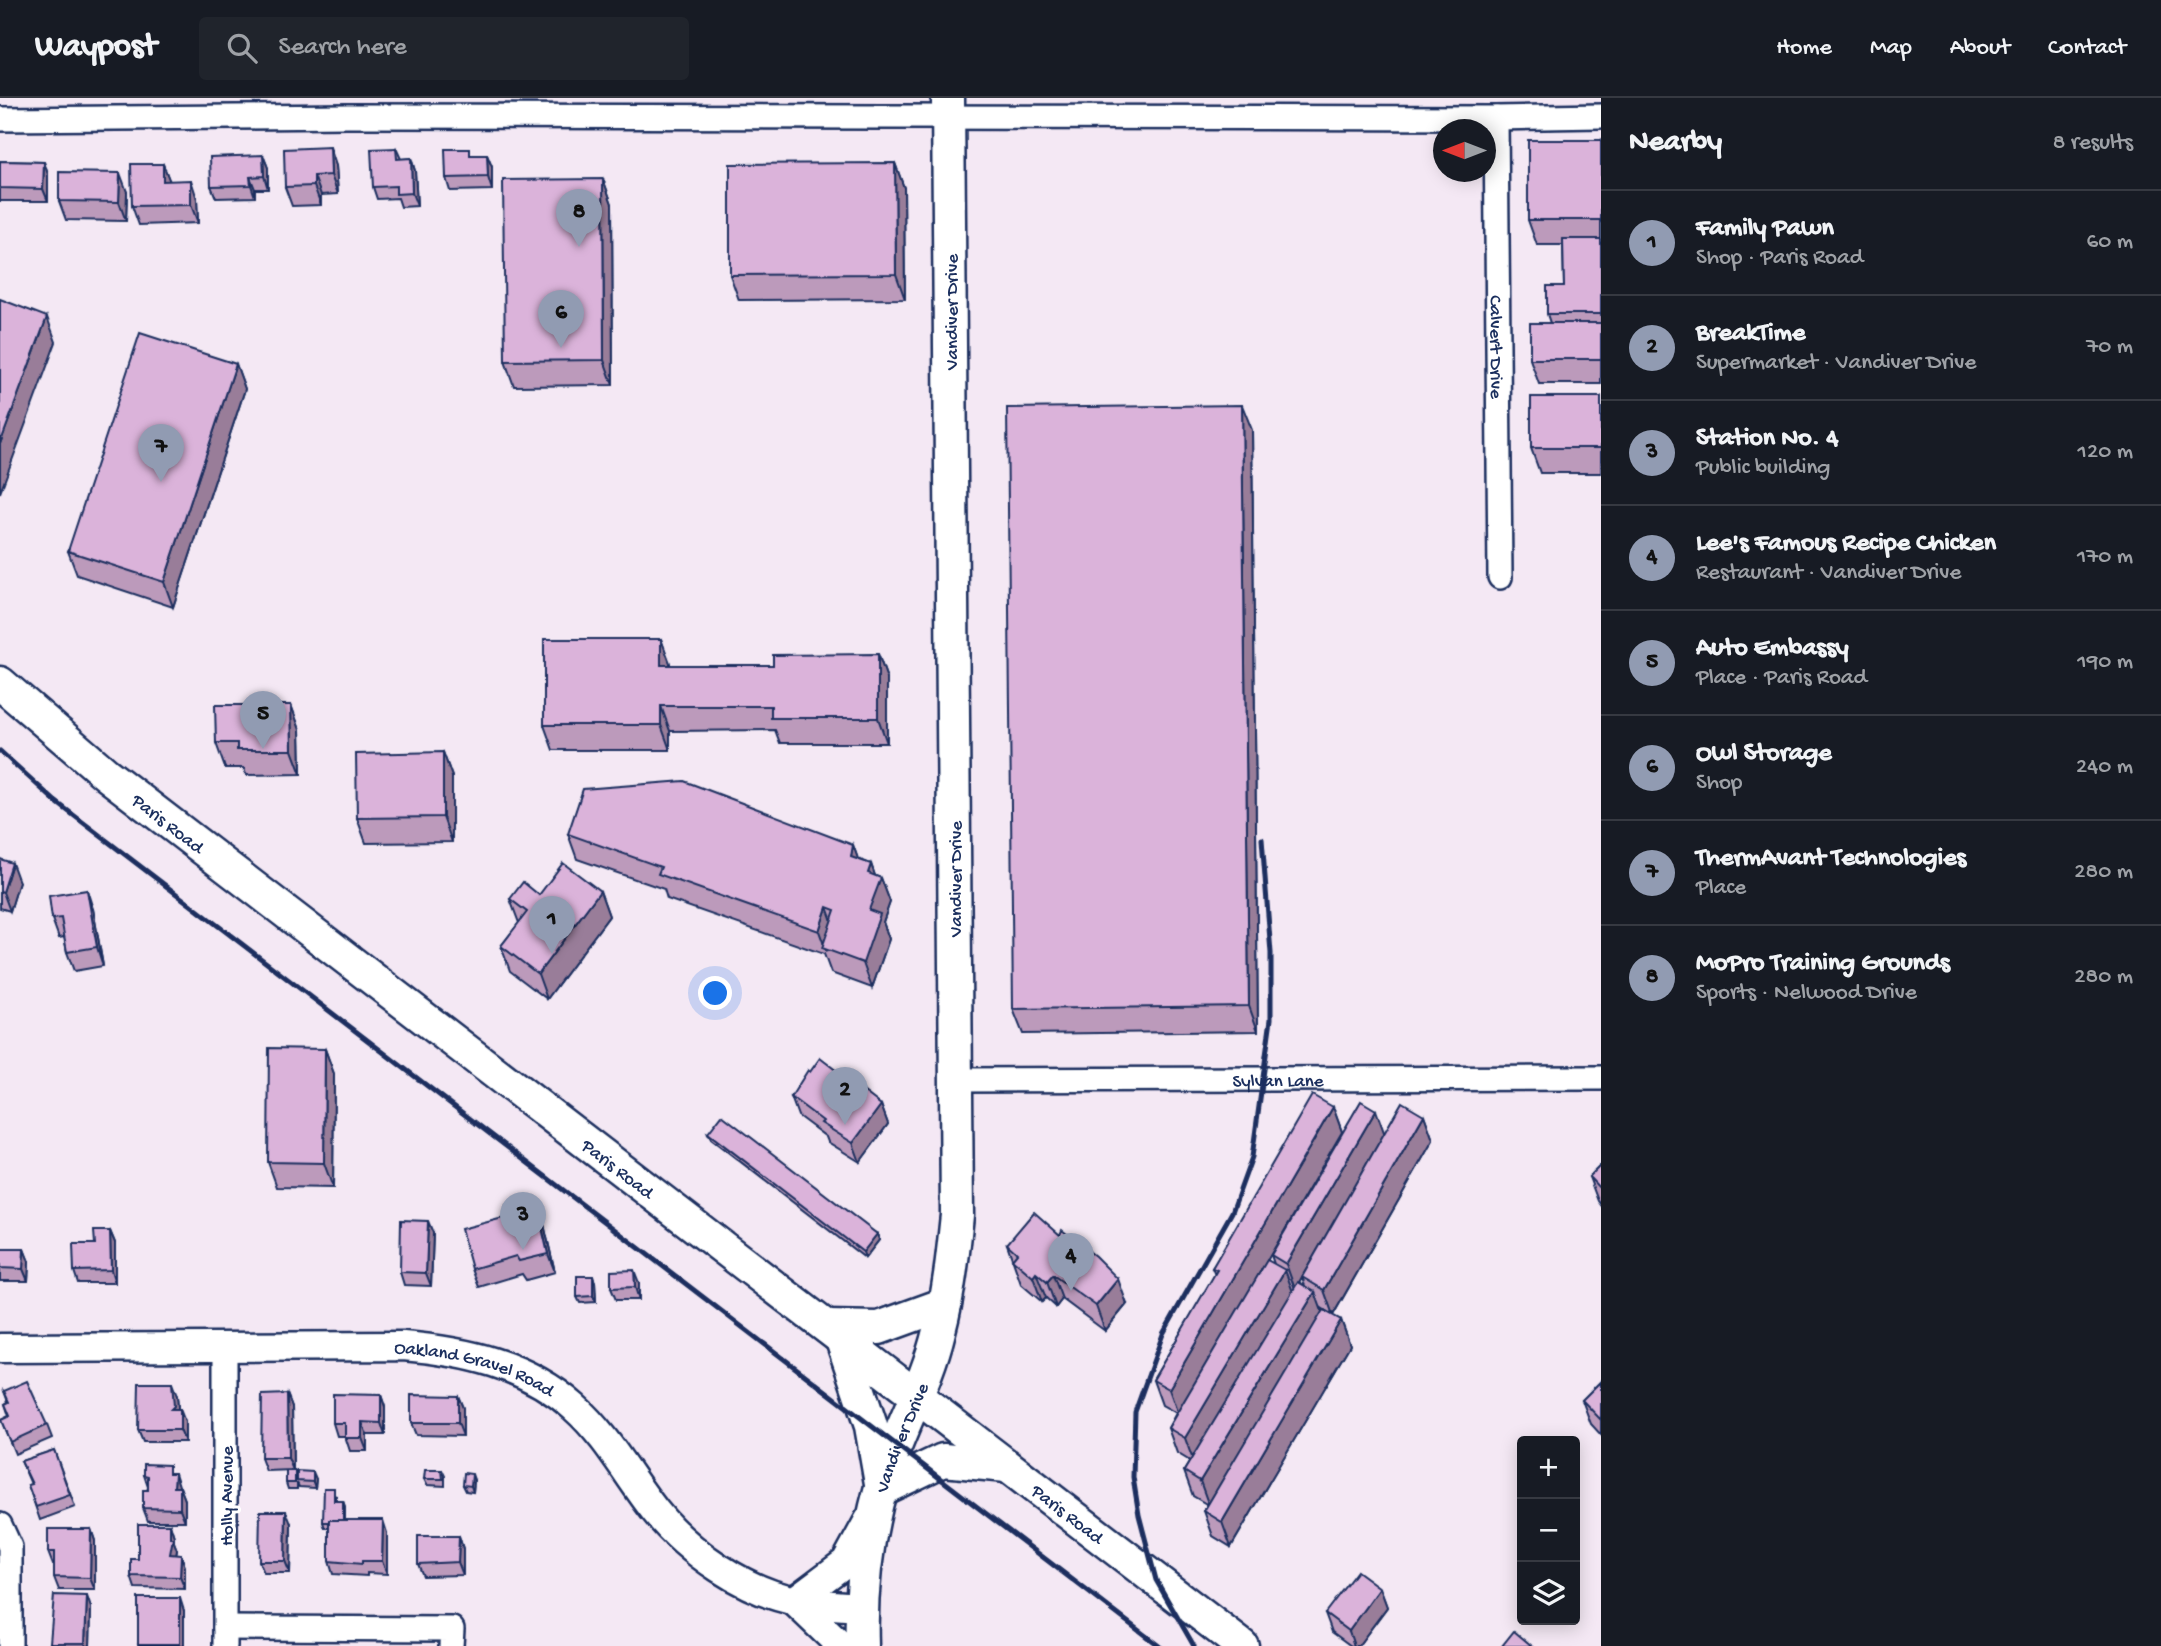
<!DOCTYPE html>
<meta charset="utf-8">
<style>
body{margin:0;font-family:"Gochi Hand",sans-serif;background:#20242c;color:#f1f3f6}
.controls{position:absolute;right:21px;bottom:21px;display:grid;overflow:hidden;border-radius:7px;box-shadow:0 4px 18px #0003}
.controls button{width:63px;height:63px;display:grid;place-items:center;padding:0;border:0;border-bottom:2px solid #363941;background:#171b24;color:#f1f3f6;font:35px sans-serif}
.compass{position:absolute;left:1433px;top:21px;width:63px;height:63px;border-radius:50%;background:#171b24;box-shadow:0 4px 18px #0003;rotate:270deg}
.you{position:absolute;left:716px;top:896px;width:24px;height:24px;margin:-18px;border:5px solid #fff;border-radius:50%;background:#1a73e8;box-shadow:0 0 0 10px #1a73e833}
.badge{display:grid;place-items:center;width:46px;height:46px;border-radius:50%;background:#919bb2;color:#111;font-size:23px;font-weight:700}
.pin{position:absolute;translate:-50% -58px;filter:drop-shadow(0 2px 4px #0008)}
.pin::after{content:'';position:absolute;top:37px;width:24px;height:21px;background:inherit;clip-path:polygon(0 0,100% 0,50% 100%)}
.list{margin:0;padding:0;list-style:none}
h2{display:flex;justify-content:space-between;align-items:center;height:91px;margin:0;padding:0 28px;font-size:30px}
h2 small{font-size:23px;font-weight:400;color:#9ea1a6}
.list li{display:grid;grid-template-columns:46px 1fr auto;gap:21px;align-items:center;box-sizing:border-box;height:105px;padding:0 28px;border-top:2px solid #363941}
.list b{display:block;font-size:26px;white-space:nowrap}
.list p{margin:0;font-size:23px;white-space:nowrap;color:#9ea1a6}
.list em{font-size:23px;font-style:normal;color:#9ea1a6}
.icon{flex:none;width:38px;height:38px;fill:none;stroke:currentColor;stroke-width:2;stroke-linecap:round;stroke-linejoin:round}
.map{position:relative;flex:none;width:1601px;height:1548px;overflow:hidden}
header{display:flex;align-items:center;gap:42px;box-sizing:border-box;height:98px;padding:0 35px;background:#171b24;border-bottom:2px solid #363941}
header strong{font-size:33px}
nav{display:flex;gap:38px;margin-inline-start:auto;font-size:24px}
.search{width:490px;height:63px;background:#20242c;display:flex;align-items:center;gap:18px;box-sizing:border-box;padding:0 24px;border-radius:7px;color:#9ea1a6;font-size:26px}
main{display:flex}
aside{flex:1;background:#171b24}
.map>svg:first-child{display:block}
</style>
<header>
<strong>Waypost</strong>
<div class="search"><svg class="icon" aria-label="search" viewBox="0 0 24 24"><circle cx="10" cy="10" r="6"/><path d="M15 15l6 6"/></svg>Search here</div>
<nav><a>Home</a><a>Map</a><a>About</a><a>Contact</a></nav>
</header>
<main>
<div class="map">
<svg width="1601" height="1548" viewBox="0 0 1601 1548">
<rect width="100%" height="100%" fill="#f4e8f4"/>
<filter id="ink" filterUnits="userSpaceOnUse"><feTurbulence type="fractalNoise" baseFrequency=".0143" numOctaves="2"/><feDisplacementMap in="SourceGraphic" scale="14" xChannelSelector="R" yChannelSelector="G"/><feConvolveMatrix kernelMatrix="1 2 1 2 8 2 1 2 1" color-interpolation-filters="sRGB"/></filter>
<g filter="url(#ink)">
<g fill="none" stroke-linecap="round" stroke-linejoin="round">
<g stroke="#1b2f5e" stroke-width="28">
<g id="minor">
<path id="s1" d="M1496,20L1500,479"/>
<polyline points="0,21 348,18 1496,20 1601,18"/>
<path id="s2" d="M956,982L1601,980"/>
<polyline points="0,1427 10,1449 10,1548"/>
<polyline points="225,1530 452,1531 451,1548"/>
<polyline points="225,1548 225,1248"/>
</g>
</g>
<g stroke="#1b2f5e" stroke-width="33">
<g id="tertiary">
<path id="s3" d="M0,1250L403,1248C464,1253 526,1266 574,1309C608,1339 628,1379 656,1414C688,1454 746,1494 797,1503C818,1507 839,1507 860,1509"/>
<polyline points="794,1503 846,1464 869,1422"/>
<polyline points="794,1503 841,1548"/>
</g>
</g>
<g stroke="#1b2f5e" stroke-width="37">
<g id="secondary">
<path id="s4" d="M0,585L106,676L1242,1548"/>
<polyline points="827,1229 879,1230 945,1206"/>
<polyline points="842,1242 871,1328 882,1391 943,1362 1007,1368"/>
<path id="s5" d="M862,1548C860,1492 868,1432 884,1379C900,1329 927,1284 939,1233C949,1195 953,1156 957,1117L948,0"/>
</g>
</g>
<use href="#minor" stroke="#fff" stroke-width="23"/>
<use href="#tertiary" stroke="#fff" stroke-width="28"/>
<use href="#secondary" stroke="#fff" stroke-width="32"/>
<g stroke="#1b2f5e" stroke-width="5">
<polyline points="0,653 55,703 1159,1548"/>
<polyline points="1194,1548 1156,1482 1139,1417 1133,1379 1135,1314 1163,1236 1232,1114 1252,1059 1271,921 1271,855 1262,741"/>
</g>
</g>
<g fill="#bc9abb" stroke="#1b2f5e" stroke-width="2" fill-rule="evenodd">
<polygon points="1601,42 1601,286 1539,286 1530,261 1550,225 1547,216 1564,188 1563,147 1537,147 1528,122"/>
<polygon points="396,50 401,61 411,60 415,73 417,108 401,109 398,100 377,101 373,89"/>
<polygon points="263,57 268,70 268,91 255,91 255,99 216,100 211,88"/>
<polygon points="472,57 487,57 492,69 492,92 450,93 446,80"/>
<polygon points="0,63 44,64 48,77 48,103 0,103"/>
<polygon points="895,65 904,90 905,201 739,202 730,177"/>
<polygon points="163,66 169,82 197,101 198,125 139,127 132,108"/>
<polygon points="336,68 338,96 321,97 321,107 292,108 285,89"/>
<polygon points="603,81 612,106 613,287 514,288 505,263"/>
<polygon points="127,94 126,123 66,122 59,103"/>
<polygon points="236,266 245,291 173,509 77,477 68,453"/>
<polygon points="1601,299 1601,375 1540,375 1531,350"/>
<polygon points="1252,332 1258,933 1023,936 1013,911"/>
<polygon points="661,541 670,567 773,567 878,556 887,581 887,645 780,645 775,632 670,633 670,652 553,652 544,627"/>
<polygon points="291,607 300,632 301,676 246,677 244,670 225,670 216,645"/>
<polygon points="443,654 452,679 452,744 366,745 357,720"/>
<polygon points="568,736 853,747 858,761 871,766 875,778 881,780 890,804 883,824 889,841 872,890 831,875 824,856 667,801 664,791 577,761"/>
<polygon points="0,761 19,784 10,813 0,810"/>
<polygon points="600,793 609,818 547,901 510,873 501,848 519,825 510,801 539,797"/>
<polygon points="93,811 103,868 74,873 67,854 64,839 59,840 52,821"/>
<polygon points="325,951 334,976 333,1090 277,1089 268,1064"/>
<polygon points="791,999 881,1007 888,1026 860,1064 828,1044 826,1039 798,1018"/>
<path d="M1333,1009L1342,1034L1267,1162L1274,1166L1271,1157L1384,1035L1424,1017L1433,1042L1333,1217L1320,1209L1322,1214L1341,1222L1350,1247L1231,1449L1213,1438L1204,1413L1208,1407L1193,1398L1184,1373L1190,1363L1177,1355L1168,1330L1176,1315L1162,1307L1153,1282L1215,1177L1212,1170ZM1321,1146L1302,1179L1305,1188L1299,1184Z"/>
<polygon points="708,1035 877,1136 879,1142 865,1160 711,1041"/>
<polygon points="1601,1067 1601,1107 1598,1103 1589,1079"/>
<polygon points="535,1099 542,1118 555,1174 526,1182 522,1176 479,1189 472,1171 507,1119"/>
<polygon points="110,1133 115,1145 115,1185 78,1185 74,1173 95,1146"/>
<polygon points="433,1135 431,1188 404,1187 400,1174"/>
<polygon points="1007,1146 1127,1206 1105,1233 1062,1201 1056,1209 1046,1200 1042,1204 1021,1186"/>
<polygon points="0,1151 24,1151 29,1164 28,1183 0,1183"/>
<polygon points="595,1184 596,1204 580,1205 577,1199"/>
<polygon points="639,1185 639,1202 616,1202 611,1190"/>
<polygon points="1601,1283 1601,1337 1591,1326 1582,1302"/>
<polygon points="4,1293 47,1327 52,1340 15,1356 1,1322 9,1318 5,1306 8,1304"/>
<polygon points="287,1296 292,1309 293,1372 266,1373 261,1360"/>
<polygon points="381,1297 385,1309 385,1337 367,1337 367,1353 350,1353 345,1338 337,1338 333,1325"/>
<polygon points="177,1298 178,1311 185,1324 185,1344 143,1344 138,1332"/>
<polygon points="458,1298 463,1310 463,1338 416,1337 411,1325"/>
<polygon points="54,1352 75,1409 40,1422 28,1387 31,1386 21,1363"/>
<polygon points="442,1372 445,1378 445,1388 427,1387 424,1381"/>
<polygon points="295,1373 297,1378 316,1381 315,1390 299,1389 297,1385 297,1391 288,1391 286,1385"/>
<polygon points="172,1375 179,1389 180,1389 185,1402 185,1423 148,1423 143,1410 148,1389 144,1377"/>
<polygon points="474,1382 473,1394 466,1393 463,1387"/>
<polygon points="336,1397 336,1403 343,1403 345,1409 345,1422 387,1435 387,1476 367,1475 367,1478 333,1476 329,1463 329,1430 325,1430 323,1424"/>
<polygon points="170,1426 174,1439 174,1444 177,1452 176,1457 181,1457 185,1469 185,1491 135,1490 131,1478 138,1461"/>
<polygon points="291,1426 290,1475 264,1475 259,1463"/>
<polygon points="91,1431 95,1443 95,1492 59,1492 54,1479 54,1467 53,1467 48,1454"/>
<polygon points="459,1438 463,1451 463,1477 423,1478 418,1466"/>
<polygon points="1380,1490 1387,1509 1358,1548 1351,1548 1332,1534 1325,1515"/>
<polygon points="91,1510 90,1548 52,1548 50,1545"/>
<polygon points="184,1513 184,1548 139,1548 138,1546"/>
</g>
<g fill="#997d99" stroke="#1b2f5e" stroke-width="2">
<polygon points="330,49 336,68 338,96 331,77"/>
<polygon points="263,57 268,70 268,91 264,78"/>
<polygon points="487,57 492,69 492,92 488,79"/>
<polygon points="411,60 415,73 417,108 412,95"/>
<polygon points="44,64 48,77 48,103 43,91"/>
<polygon points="895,65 904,90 905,201 896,176"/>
<polygon points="163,66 170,84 163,83"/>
<polygon points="120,75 127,94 126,123 119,104"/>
<polygon points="314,78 321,97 321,107 314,88"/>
<polygon points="250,79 255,91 255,99 251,87"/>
<polygon points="603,81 612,106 613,287 604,262"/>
<polygon points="191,82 197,101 198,125 191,107"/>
<polygon points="47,219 56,244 0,395 0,346"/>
<polygon points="236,266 245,291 173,509 164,484"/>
<polygon points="1242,307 1252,332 1258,933 1249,908"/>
<polygon points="661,541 670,565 670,592 661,567"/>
<polygon points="878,556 887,581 887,645 878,620"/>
<polygon points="291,607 300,632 301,676 292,652"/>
<polygon points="661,608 670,633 670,652 661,627"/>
<polygon points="443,654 452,679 452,744 443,719"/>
<polygon points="853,747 862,772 851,759"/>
<polygon points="12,765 19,784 10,813 3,794"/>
<polygon points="871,766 878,786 881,780 890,804 883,824 889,841 872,890 863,865 869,812 868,775"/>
<polygon points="87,792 93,811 103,868 97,849"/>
<polygon points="600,793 609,818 547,901 538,876"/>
<polygon points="827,809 836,834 826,852 819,833"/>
<polygon points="325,951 334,976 333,1090 324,1065"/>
<polygon points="881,1007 888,1026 860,1064 853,1045"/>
<polygon points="1333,1009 1342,1034 1178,1316 1169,1291"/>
<polygon points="1376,1012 1385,1037 1295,1191 1286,1166"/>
<polygon points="1424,1017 1433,1042 1333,1217 1324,1192"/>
<polygon points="535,1099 542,1118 555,1174 548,1156"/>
<polygon points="428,1123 433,1135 431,1188 426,1175"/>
<polygon points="110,1133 115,1145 115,1185 111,1172"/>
<polygon points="877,1136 879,1142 865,1160 863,1154"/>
<polygon points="24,1151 29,1164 28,1183 23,1171"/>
<polygon points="634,1172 639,1185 639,1202 635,1189"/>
<polygon points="1285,1172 1294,1197 1194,1365 1185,1340"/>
<polygon points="1036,1175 1046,1200 1042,1204 1033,1179"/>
<polygon points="1053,1177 1062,1201 1056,1209 1047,1184"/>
<polygon points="593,1178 595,1184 596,1204 593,1198"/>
<polygon points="1118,1181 1127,1206 1105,1233 1096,1208"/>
<polygon points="1315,1194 1324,1219 1209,1408 1200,1383"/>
<polygon points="1341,1222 1350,1247 1231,1449 1222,1424"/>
<polygon points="172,1285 177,1298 179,1321 171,1311"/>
<polygon points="287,1296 292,1309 293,1372 288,1360"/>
<polygon points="381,1297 385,1309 385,1337 381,1325"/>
<polygon points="458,1298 463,1310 463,1338 458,1325"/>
<polygon points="180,1311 185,1324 185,1344 180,1332"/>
<polygon points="362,1324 367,1337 367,1353 362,1340"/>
<polygon points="313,1374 316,1381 315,1390 313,1384"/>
<polygon points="175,1375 179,1388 179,1402 174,1389"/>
<polygon points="472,1376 474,1382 473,1394 471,1388"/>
<polygon points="180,1389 185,1402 185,1423 180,1411"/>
<polygon points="343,1403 345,1409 345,1431 343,1424"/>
<polygon points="286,1413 291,1426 290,1475 285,1463"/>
<polygon points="383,1422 387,1435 387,1476 382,1463"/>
<polygon points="170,1426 174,1439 174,1444 177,1452 174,1469 170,1456"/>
<polygon points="91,1431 95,1443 95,1492 90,1480"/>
<polygon points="459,1438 463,1451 463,1477 458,1464"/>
<polygon points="181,1457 185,1469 185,1491 180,1479"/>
<polygon points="1380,1490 1387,1509 1358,1548 1354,1548 1349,1533"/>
<polygon points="87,1498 91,1510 90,1548 86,1548 85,1545"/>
<polygon points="180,1500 184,1513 184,1548 180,1548"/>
</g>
<g fill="#dbb3da" stroke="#1b2f5e" stroke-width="2">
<rect x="1528" y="42" width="73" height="80"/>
<polygon points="330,49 331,77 314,78 314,88 285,89 284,51"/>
<polygon points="396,50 397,61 411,60 412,95 396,96 396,88 373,89 371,51"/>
<polygon points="445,51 470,51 470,57 487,57 488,79 446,80"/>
<polygon points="263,57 264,78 250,79 251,87 211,88 210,59"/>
<polygon points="0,63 44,64 43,91 0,90"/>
<polygon points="895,65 896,176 730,177 730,66"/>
<polygon points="131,66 163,66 163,83 191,82 191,107 132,108"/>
<polygon points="59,74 120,75 119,104 59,103"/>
<polygon points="603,81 604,262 505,263 503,82"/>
<polygon points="1563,141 1601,141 1601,216 1547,216 1547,188 1564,188"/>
<polygon points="0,201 47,219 0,346"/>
<rect x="1530" y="225" width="71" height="36"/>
<polygon points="140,235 236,266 164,484 68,453"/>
<rect x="1531" y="299" width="70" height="51"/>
<polygon points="1242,307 1249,908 1013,911 1007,310"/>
<polygon points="544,541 661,541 661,567 773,567 773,557 878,556 878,620 771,620 771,608 661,608 661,627 544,627"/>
<polygon points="215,607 291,607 292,652 237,652 237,645 216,645"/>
<polygon points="443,654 443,719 357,720 356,656"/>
<polygon points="684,683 853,747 851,759 871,766 868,775 881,780 869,812 880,816 863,865 822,850 835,812 827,809 819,833 658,776 661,769 568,736 583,691"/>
<polygon points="0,761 12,765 3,794 0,793"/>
<polygon points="563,765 600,793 538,876 501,848 527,814 510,801 523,784 539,797"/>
<polygon points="87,792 97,849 67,854 61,820 52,821 49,798"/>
<polygon points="269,950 325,951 324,1065 268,1064"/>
<polygon points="820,960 881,1007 853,1045 821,1025 823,1023 791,999 808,972 810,974"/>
<polygon points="1312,997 1333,1009 1169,1291 1153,1282 1217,1172 1212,1170"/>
<polygon points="1361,1003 1376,1012 1286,1166 1271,1157"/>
<polygon points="1402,1004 1424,1017 1324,1192 1302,1179"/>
<polygon points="722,1017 877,1136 863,1154 708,1035"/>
<polygon points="1601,1067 1601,1092 1589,1079"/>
<polygon points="535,1099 548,1156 519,1163 516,1158 472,1171 461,1131 507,1119 506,1107"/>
<polygon points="1034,1114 1060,1137 1062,1132 1095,1158 1118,1181 1096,1208 1053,1177 1047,1184 1036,1175 1033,1179 1012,1161 1017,1155 1007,1146"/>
<polygon points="401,1122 428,1123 426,1175 400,1174"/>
<polygon points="94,1133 110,1133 111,1172 74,1173 73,1146 95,1146"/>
<polygon points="0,1151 24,1151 23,1171 0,1170"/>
<polygon points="1267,1162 1285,1172 1185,1340 1168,1330"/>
<polygon points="634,1172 635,1189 611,1190 611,1173"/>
<polygon points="577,1178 593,1178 593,1198 577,1199"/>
<polygon points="1298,1184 1315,1194 1200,1383 1184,1373"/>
<polygon points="1323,1212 1341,1222 1222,1424 1204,1413"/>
<polygon points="27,1283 47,1327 10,1344 1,1322 10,1318 5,1306 9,1304 4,1293"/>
<polygon points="1601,1283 1601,1322 1582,1302"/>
<polygon points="139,1285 172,1285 174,1308 171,1311 180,1311 180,1332 138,1332"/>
<polygon points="287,1296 288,1360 261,1360 262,1297"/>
<polygon points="333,1296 381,1297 381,1325 362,1324 362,1340 345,1340 345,1325 333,1325"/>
<polygon points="411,1297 458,1298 458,1325 411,1325"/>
<polygon points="54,1352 70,1397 36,1409 28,1387 32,1386 21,1363"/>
<polygon points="144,1366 169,1367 169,1375 175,1375 174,1389 180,1389 180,1411 143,1410 143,1392 148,1392 148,1378 144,1377"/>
<polygon points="425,1372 442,1372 443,1381 424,1381"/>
<rect x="286" y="1373" width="9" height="12"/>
<polygon points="297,1373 313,1374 313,1384 297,1383"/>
<polygon points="464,1375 472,1376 471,1388 463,1387"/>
<polygon points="324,1390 334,1390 334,1403 343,1403 343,1422 329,1422 329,1424 323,1424"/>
<polygon points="260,1413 286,1413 285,1463 259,1463"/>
<polygon points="329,1422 383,1422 382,1463 362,1463 362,1466 329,1463"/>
<polygon points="138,1426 170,1426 170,1440 173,1440 170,1456 181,1457 180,1479 131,1478 131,1461 138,1461"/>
<polygon points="48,1431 91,1431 90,1480 54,1479 54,1454 48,1454"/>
<polygon points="418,1438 459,1438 458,1464 418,1466"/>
<polygon points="1357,1473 1380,1490 1349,1533 1325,1515"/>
<polygon points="54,1497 87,1498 85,1545 50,1545"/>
<rect x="138" y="1500" width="42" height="46"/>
<polygon points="1514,1533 1532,1548 1502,1548"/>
</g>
</g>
<g text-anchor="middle" stroke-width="6" stroke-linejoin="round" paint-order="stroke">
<g font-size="19" fill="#1b2f5e" stroke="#fff">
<text transform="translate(950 214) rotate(-90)" y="7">Vandiver Drive</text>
<text dy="7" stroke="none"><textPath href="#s1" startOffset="229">Calvert Drive</textPath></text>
<text dy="7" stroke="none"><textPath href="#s4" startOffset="219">Paris Road</textPath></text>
<text transform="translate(954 781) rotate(-90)" y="7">Vandiver Drive</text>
<text dy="7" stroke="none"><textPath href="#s2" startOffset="322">Sylvan Lane</textPath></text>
<text dy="7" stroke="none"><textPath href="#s4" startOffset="786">Paris Road</textPath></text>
<text dy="7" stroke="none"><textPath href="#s3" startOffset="478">Oakland Gravel Road</textPath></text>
<text dy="7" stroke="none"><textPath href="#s5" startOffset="214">Vandiver Drive</textPath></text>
<text transform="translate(225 1398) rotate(-90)" y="7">Holly Avenue</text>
<text dy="7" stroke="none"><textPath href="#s4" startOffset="1353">Paris Road</textPath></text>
</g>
</g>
</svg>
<div class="controls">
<button>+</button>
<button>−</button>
<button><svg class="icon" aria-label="layers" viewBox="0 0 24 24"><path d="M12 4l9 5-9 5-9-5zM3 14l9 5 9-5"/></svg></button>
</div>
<svg class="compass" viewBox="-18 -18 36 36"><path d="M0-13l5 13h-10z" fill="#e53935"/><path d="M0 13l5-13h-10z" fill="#9ea1a6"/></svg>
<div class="you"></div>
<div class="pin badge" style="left:552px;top:856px">1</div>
<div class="pin badge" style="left:845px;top:1027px">2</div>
<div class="pin badge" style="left:523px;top:1152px">3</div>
<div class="pin badge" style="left:1071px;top:1193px">4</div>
<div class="pin badge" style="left:263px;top:651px">5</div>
<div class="pin badge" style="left:561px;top:250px">6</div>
<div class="pin badge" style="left:161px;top:384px">7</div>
<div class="pin badge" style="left:579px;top:149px">8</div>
</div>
<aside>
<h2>Nearby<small>8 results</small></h2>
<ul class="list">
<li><span class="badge">1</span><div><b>Family Pawn</b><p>Shop · Paris Road</p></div><em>60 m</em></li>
<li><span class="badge">2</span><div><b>BreakTime</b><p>Supermarket · Vandiver Drive</p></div><em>70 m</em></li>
<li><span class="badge">3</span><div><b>Station No. 4</b><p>Public building</p></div><em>120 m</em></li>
<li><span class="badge">4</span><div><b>Lee's Famous Recipe Chicken</b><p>Restaurant · Vandiver Drive</p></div><em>170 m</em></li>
<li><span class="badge">5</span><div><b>Auto Embassy</b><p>Place · Paris Road</p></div><em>190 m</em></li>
<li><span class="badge">6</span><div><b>Owl Storage</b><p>Shop</p></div><em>240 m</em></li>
<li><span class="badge">7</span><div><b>ThermAvant Technologies</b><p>Place</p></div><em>280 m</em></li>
<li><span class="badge">8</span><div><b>MoPro Training Grounds</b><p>Sports · Nelwood Drive</p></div><em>280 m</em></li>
</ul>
</aside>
</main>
